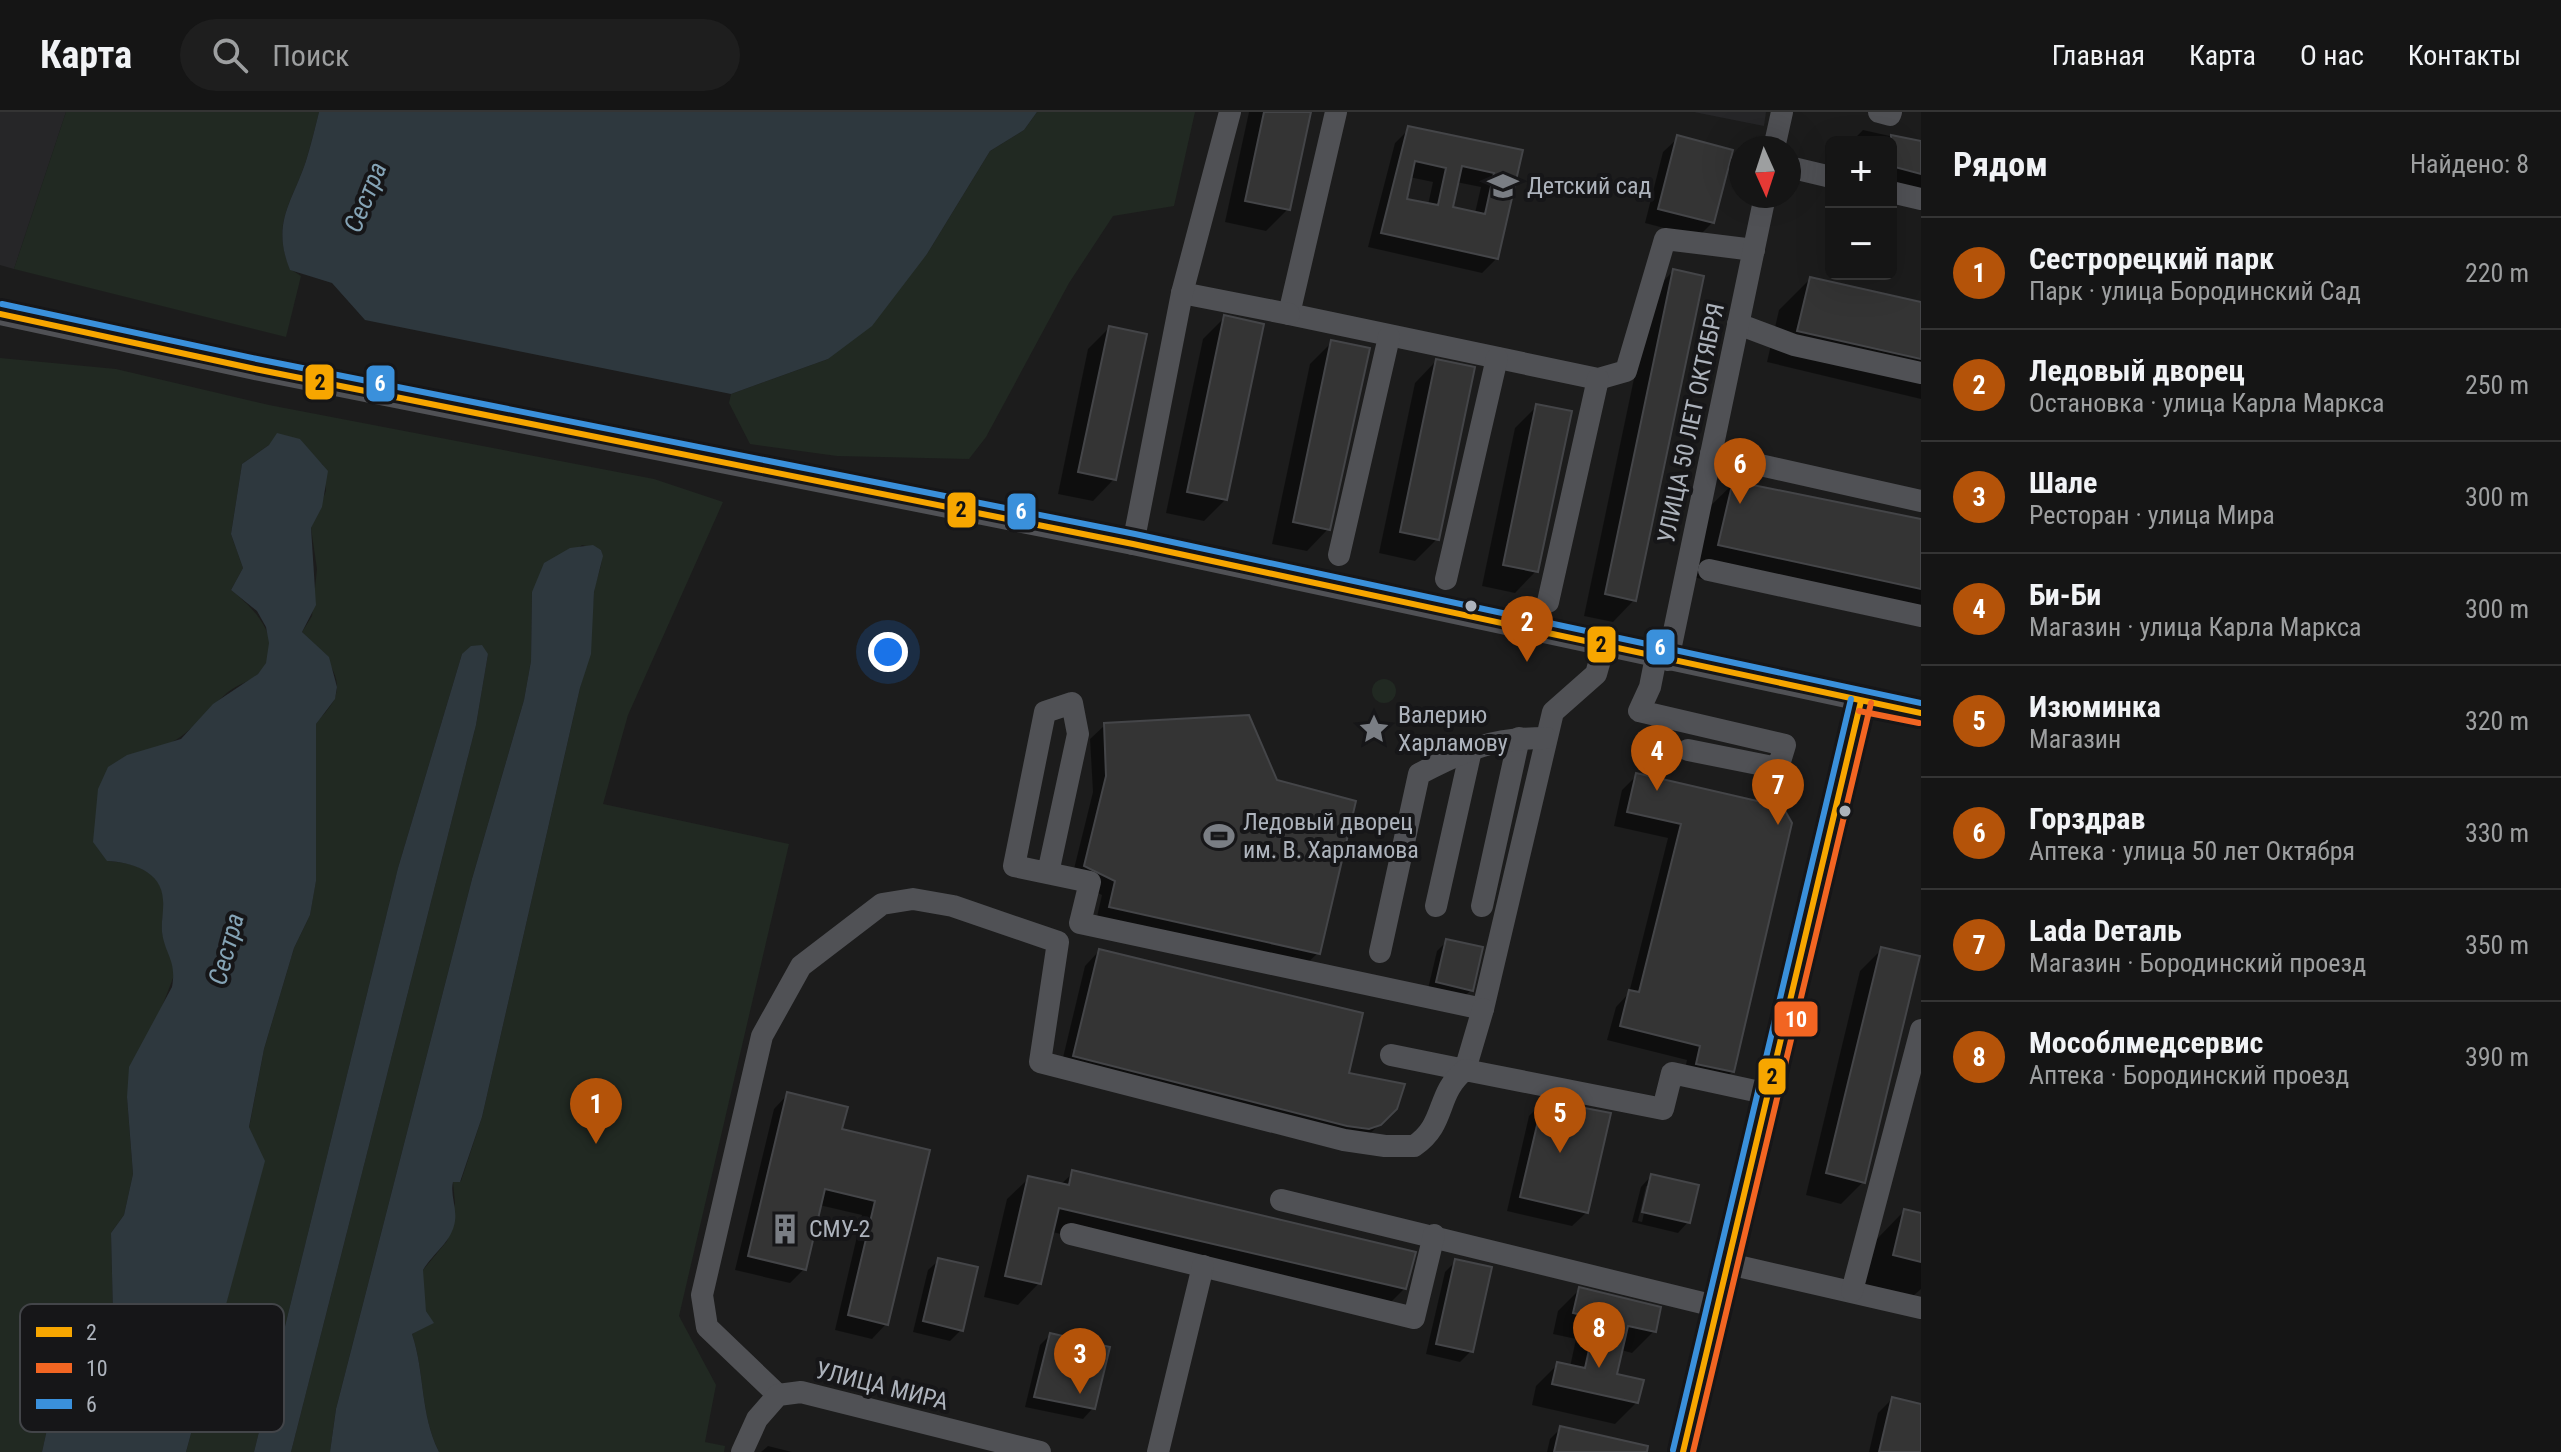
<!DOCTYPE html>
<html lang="ru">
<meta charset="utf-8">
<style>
body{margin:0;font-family:"Roboto Condensed",sans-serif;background:#1e1e1e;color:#f1f3f6}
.controls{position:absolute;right:24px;top:24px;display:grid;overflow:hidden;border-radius:12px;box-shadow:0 8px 32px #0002}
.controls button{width:72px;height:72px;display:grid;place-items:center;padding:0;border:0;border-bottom:2px solid #343434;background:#151515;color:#f1f3f6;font:40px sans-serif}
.compass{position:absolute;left:1729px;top:24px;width:72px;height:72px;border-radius:50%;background:#151515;box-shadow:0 8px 32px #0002;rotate:177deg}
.you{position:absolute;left:888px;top:540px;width:28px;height:28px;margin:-20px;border:6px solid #fff;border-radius:50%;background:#1a73e8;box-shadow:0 0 0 12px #1a73e833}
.badge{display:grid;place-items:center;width:52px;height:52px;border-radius:50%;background:#b45309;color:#fff;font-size:26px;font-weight:700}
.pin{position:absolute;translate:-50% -66px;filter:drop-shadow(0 2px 4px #0008)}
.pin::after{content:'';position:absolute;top:42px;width:28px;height:24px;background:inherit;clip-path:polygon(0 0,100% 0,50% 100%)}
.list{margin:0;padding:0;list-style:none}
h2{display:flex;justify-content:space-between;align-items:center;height:104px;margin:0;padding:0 32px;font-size:34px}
h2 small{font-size:26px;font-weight:400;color:#9d9fa0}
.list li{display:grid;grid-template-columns:52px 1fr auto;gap:24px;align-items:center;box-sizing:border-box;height:112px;padding:0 32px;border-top:2px solid #343434}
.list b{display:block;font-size:30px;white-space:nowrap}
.list p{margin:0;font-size:26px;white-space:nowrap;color:#9d9fa0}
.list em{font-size:26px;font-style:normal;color:#9d9fa0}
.icon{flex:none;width:44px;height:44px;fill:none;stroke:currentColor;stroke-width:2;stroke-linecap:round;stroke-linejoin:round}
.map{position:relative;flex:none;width:1921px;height:1340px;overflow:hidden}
header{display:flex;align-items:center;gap:48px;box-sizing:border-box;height:112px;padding:0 40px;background:#151515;border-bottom:2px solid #343434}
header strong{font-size:38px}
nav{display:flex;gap:44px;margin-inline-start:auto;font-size:28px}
.search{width:560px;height:72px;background:#1e1e1e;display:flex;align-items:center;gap:20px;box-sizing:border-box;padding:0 28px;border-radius:44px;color:#9d9fa0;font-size:30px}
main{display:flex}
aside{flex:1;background:#151515}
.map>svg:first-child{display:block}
</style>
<header>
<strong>Карта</strong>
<div class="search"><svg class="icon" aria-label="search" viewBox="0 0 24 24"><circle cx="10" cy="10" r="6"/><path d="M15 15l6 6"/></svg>Поиск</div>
<nav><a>Главная</a><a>Карта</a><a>О нас</a><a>Контакты</a></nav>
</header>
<main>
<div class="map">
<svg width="1921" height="1340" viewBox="0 0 1921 1340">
<rect width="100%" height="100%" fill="#1c1c1c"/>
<g fill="#262628">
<polygon points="0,0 66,0 14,157 0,153"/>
<polygon points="1694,0 1766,0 1764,14"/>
</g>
<g fill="#212922">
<path d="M66,0H319C315,16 311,33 306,49C292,91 271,111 290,157L301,164L286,225L14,157Z"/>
<polygon points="1037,0 1195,0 1174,94 1113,104 1069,171 986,325 969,347 837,344 750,332 729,291 731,282 828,247 927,142 990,39 1024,18"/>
<path d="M0,246L116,257L269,293L654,367L723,390L628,603L603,692L789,732L679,1204L716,1273L705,1330L725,1334L724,1340H439C420,1302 425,1261 412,1222L433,1211L426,1199L421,1176L423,1158L447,1129L455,1091L453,1070L461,1069L482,1005L580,576C590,543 591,515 594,481C595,466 605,453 601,438L582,433L532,480L531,549L524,588L472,767L336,1297L330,1340H291L476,613L488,542H462L398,756L254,1340H186L264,1049L249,1016L264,937L294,836L310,803L316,768V612C320,605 324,603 328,597C353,567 320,540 302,520L312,504L317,457L311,416L326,379L323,353L307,339L300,327L269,333L242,352L231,422L243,456L231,478C253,495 288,530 260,560C252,569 238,572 228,580C205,600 191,623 162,635L107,749C128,750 156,756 163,781C166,793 161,806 162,819C164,833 173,846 175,861L127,985L133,1062L124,1103L111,1121L113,1200L105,1216L59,1263L42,1340H0Z"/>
<circle cx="1384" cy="579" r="12"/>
</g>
<g fill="#2e383e">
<path d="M319,0H1037L1024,18L990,39L927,142L872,214L828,247L731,282L365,208L332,171L290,158C271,111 292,91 306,49C311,33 315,16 319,0Z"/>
<path d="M277,321L300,327L328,359L322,395L311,416L316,493L302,520L329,545L337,575L335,587L316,612V769L310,803L294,836L264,937L249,1015L265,1049L186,1340H42L59,1263L80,1230L105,1216L113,1201L111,1121L124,1103L133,1062L127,985L129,955L172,875C177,848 165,843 162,820C161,810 164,798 163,788C162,759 131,750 107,749L93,730L98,677L108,655L127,643L181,627L213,592L258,562L266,551L269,531L266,515L257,499L231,478L243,456L231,422L242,352L269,333Z"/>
<path d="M593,433L601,438L603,444L594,480L591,542L580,576L482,1005L460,1070H453C450,1082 457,1096 455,1109C452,1130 433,1141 423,1158L426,1199L434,1211L412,1222C425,1261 420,1302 439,1340H330L336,1297L472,767L524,588L531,549L532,480L544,451L570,436Z"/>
<polygon points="482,533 488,542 476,613 291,1340 254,1340 398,756 462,542 471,534"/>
</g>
<g fill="#0007" fill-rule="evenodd">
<polygon points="1249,0 1309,0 1288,97 1266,119 1225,110"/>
<path d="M1409,17L1520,40L1497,146L1482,161L1368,135L1395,31ZM1409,65L1433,70L1428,93L1405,88ZM1456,70L1481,75L1475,101L1451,96Z"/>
<polygon points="1863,18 1921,31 1921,89 1891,81 1891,30 1851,30"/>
<polygon points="1678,26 1713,110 1698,125 1645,111 1663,40"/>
<polygon points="1673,159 1634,488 1613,510 1584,504 1652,181"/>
<polygon points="1810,167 1921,192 1921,287 1767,250 1779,198"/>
<polygon points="1224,206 1226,387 1204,409 1166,401 1203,227"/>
<polygon points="1109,216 1114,367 1093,389 1058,382 1088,237"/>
<polygon points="1332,230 1328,417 1307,439 1272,432 1310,252"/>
<polygon points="1436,249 1437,427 1415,449 1379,441 1415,271"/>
<polygon points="1537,294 1536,459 1515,481 1482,474 1515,316"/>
<polygon points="1734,371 1921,409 1921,515 1688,464 1702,402"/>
<polygon points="1105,613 1318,841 1303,855 1096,809 1102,783 1071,769 1093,680 1090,627"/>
<polygon points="1636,664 1782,697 1733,959 1718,974 1683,966 1687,948 1607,928 1616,895 1629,881 1668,726 1614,714 1622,678"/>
<polygon points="1447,829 1471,878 1461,888 1427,881 1437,839"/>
<polygon points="1882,837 1863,1070 1841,1092 1806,1083 1860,859"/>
<polygon points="1099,839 1346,963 1395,996 1365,1027 1060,958 1085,854"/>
<polygon points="788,982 840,1019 928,1040 886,1212 872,1227 835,1218 862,1103 819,1093 804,1157 790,1171 735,1158 774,997"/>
<polygon points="1543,990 1587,1100 1572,1114 1507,1099 1529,1004"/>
<polygon points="1073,1061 1405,1176 1383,1198 1052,1120 1039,1171 1018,1193 984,1185 1007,1087 1029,1066 1060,1073"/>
<path d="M1651,1064L1688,1110L1678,1121L1632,1110L1641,1075ZM1646,1074H1650L1642,1110L1638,1109Z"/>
<polygon points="1904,1099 1921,1103 1921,1177 1912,1185 1863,1174 1873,1131"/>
<polygon points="939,1148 961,1218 950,1229 913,1220 928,1158"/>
<polygon points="1456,1149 1471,1239 1460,1250 1426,1242 1445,1160"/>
<polygon points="1580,1177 1654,1219 1632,1241 1621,1238 1615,1264 1637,1290 1615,1312 1532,1293 1536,1274 1558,1252 1570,1255 1576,1227 1553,1222 1558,1199"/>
<polygon points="1050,1223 1093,1296 1083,1307 1025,1295 1040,1233"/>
<polygon points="1892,1287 1921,1294 1918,1340 1869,1340 1878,1301"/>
<polygon points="1561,1316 1628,1340 1547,1340 1550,1327"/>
<polygon points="768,1334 792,1340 761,1340"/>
</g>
<g fill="#343434" stroke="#444548" stroke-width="2" fill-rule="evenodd">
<polygon points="1264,0 1311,0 1290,98 1245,89"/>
<path d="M1408,14L1523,38L1498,147L1381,121ZM1415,49L1446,56L1438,93L1407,87ZM1462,54L1494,61L1485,102L1453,95Z"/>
<polygon points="1677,23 1733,38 1714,111 1658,97"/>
<polygon points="1891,23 1921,29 1921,62 1891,54"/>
<polygon points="1673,157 1704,164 1636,489 1605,482"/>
<polygon points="1810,165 1921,190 1921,247 1797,219"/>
<polygon points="1224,203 1264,212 1227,388 1187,380"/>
<polygon points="1109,214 1147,222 1116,368 1078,360"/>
<polygon points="1331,228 1370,236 1330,418 1293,410"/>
<polygon points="1436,247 1475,255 1439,428 1400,420"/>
<polygon points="1536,292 1572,299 1538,460 1503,453"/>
<polygon points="1733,369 1921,407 1921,477 1718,433"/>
<polygon points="1249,603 1277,668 1356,689 1320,842 1109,795 1115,769 1084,754 1106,664 1104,611"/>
<polygon points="1636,661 1783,695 1792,711 1734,960 1696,952 1700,934 1620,914 1629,878 1639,880 1681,712 1627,700"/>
<polygon points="1446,827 1483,835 1473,879 1436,870"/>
<polygon points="1881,835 1920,844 1865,1071 1826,1061"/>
<polygon points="1099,837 1363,901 1349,961 1405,972 1397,997 1381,1013 1369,1017 1347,1014 1073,944"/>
<polygon points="787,980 848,995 842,1017 930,1038 888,1213 848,1203 875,1089 825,1077 806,1158 748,1144"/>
<polygon points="1543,988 1611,1001 1588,1101 1520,1085"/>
<polygon points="1072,1058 1416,1140 1406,1177 1059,1096 1041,1172 1005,1164 1028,1064 1069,1073"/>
<polygon points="1651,1062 1699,1073 1690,1111 1642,1100"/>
<polygon points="1904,1097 1921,1101 1921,1150 1893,1143"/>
<polygon points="938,1146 978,1155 963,1219 923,1209"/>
<polygon points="1455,1147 1492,1155 1473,1240 1436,1232"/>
<polygon points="1579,1175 1661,1195 1656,1220 1628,1214 1617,1262 1644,1268 1638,1291 1552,1272 1557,1250 1585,1256 1596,1206 1573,1201"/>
<polygon points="1050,1221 1110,1235 1095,1297 1034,1285"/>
<polygon points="1892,1285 1921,1292 1921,1340 1879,1340"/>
<polygon points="1560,1314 1648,1334 1647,1340 1554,1340"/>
</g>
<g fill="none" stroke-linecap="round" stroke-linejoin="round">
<g stroke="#505155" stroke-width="22">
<polyline points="1336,0 1289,202 1598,267 1626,259 1665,127 1754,138"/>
<polyline points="1879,0 1890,3 1891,0"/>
<polyline points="1774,36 1782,0"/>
<polyline points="1789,55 1831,65"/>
<polyline points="1891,80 1921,87"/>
<polyline points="1182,181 1289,202"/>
<polyline points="0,202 255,257 1133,432 1921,601"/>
<polyline points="1738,212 1794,233 1921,261"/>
<polyline points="1711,342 1921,389"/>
<polyline points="1133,432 1182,181 1230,0"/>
<polyline points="1339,443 1389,225"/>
<polyline points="1709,458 1921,504"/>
<polyline points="1446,467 1497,246"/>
<polyline points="1548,490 1598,267"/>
<polyline points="1656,545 1650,575 1639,599 1785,633 1778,656 1688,638"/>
<polyline points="1668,548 1765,84"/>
<polyline points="1048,761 1078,622 1072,591 1045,600 1014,754 1090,770 1080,811 1483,897 1553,600 1596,562 1604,534"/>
<polyline points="1436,794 1471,638"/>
<polyline points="1482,794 1519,626"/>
<path d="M1380,840L1419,662C1467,637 1492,626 1546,626"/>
<polyline points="1391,943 1465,958 1483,897"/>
<polyline points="1281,1088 1719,1195"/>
<polyline points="1071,1122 1414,1206 1434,1123"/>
<polyline points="1729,1152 1921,1196"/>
<polyline points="1852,1179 1921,918"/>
<path d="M778,1283L707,1215L702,1183L762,924L801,854L882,792L913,787L953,794L1058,830L1040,950L1344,1028L1385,1034H1414C1447,1012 1435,982 1465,958L1663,997L1672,961L1769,982"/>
<polyline points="742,1340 757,1307 778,1283 801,1280 1040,1340"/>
<polyline points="1158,1340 1203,1154"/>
<polyline points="1683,1340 1861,589"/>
</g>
<g stroke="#161618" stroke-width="12">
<g id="bus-1">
<polyline points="0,202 255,257 1133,432 1921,601"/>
<polyline points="1683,1340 1861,589"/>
</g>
</g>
<g stroke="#161618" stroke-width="12">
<g id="bus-2">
<polyline points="1859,599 1919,611"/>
<polyline points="1693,1340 1871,591"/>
</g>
</g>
<g stroke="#161618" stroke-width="12">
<g id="bus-3">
<polyline points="2,192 257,247 1135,422 1921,591"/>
<polyline points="1673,1338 1851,587"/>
</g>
</g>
<use href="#bus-1" stroke="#f7a600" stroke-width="6"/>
<use href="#bus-2" stroke="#f26522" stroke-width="6"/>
<use href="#bus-3" stroke="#3a90db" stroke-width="6"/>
</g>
<defs>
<g id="school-bare" transform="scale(2.4)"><path d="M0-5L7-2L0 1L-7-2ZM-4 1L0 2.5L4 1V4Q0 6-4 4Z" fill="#7a7e84" stroke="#161618" stroke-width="2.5" paint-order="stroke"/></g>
<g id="sight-bare" transform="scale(2.4)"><path d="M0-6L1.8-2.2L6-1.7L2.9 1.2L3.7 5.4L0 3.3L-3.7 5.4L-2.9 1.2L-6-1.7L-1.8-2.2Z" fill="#7a7e84" stroke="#161618" stroke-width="2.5" paint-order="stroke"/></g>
<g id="stadium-bare" transform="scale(2.4)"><path d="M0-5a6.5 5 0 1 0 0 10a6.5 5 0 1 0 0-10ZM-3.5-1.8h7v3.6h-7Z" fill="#7a7e84" stroke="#161618" stroke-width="2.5" paint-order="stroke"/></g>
<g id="building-bare" transform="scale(2.4)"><path d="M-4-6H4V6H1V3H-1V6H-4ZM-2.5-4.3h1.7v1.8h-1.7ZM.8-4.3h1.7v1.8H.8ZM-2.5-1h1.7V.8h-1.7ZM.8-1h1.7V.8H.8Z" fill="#7a7e84" stroke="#161618" stroke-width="2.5" paint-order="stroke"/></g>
</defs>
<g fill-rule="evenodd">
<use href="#school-bare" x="1503" y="74"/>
<use href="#sight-bare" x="1374" y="617"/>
<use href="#stadium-bare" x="1219" y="724"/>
<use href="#building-bare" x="785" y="1117"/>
</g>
<g fill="#adb3bc" stroke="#161618" stroke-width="3">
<circle cx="1471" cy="494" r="7"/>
<circle cx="1845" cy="699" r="7"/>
</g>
<g text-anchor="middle" stroke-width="8" stroke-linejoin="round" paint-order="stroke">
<g font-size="24" fill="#adb3bc" stroke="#161618" text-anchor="start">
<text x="1527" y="82">Детский сад</text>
<text x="1398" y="611">Валерию<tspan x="1398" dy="28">Харламову</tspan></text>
<text x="1243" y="718">Ледовый дворец<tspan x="1243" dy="28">им. В. Харламова</tspan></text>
<text x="809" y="1125">СМУ-2</text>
</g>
<g font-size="24" fill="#adb3bc" stroke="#161618">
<text transform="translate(1691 311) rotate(-78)" y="8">УЛИЦА 50 ЛЕТ ОКТЯБРЯ</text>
<text transform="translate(882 1274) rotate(14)" y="8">УЛИЦА МИРА</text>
</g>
<g font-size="26" font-style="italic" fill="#85a4b6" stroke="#161618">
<text transform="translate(365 85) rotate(-68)" y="9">Сестра</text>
<text transform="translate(226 837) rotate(-75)" y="9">Сестра</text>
</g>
</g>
<rect x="20" y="1192" width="264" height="128" rx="12" fill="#161618" stroke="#434549" stroke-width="2"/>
<rect x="36" y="1215" width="36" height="10" fill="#f7a600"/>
<rect x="36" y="1251" width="36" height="10" fill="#f26522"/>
<rect x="36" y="1287" width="36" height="10" fill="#3a90db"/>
<g font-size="22" fill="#adb3bc">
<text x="86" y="1228">2</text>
<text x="86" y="1264">10</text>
<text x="86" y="1300">6</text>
</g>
<g stroke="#161618" stroke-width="3">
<rect x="304" y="251" width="31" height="38" rx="8" fill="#f7a600"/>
<rect x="365" y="252" width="31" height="39" rx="8" fill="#3a90db"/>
<rect x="946" y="379" width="31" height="38" rx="8" fill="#f7a600"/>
<rect x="1006" y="380" width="31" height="39" rx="8" fill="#3a90db"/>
<rect x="1586" y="513" width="31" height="39" rx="8" fill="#f7a600"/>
<rect x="1645" y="516" width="31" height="38" rx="8" fill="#3a90db"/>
<rect x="1773" y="888" width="46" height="38" rx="8" fill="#f26522"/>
<rect x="1757" y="945" width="30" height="39" rx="8" fill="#f7a600"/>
</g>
<g font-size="22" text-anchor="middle" font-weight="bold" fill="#fff">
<text x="380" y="279">6</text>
<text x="1021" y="407">6</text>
<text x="1660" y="543">6</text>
<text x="1796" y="915">10</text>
</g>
<g font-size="22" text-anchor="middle" font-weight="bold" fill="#111">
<text x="320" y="278">2</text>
<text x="961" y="405">2</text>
<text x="1601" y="540">2</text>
<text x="1772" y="972">2</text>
</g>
</svg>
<div class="controls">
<button>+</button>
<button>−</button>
</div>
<svg class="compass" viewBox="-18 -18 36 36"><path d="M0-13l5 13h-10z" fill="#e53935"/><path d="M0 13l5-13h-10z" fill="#9d9fa0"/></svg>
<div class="you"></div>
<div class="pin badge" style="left:596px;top:1032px">1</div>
<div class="pin badge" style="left:1527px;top:550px">2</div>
<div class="pin badge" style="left:1080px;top:1282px">3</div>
<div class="pin badge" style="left:1657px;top:679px">4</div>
<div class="pin badge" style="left:1560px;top:1041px">5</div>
<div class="pin badge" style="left:1740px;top:392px">6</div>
<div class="pin badge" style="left:1778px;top:713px">7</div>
<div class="pin badge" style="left:1599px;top:1256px">8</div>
</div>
<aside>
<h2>Рядом<small>Найдено: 8</small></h2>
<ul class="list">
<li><span class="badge">1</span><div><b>Сестрорецкий парк</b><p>Парк · улица Бородинский Сад</p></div><em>220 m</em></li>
<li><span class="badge">2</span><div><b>Ледовый дворец</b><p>Остановка · улица Карла Маркса</p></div><em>250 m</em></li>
<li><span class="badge">3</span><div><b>Шале</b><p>Ресторан · улица Мира</p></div><em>300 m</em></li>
<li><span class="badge">4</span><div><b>Би-Би</b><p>Магазин · улица Карла Маркса</p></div><em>300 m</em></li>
<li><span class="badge">5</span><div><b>Изюминка</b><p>Магазин</p></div><em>320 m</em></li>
<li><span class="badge">6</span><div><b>Горздрав</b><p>Аптека · улица 50 лет Октября</p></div><em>330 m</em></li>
<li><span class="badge">7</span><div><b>Lada Dеталь</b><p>Магазин · Бородинский проезд</p></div><em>350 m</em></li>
<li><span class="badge">8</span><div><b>Мособлмедсервис</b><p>Аптека · Бородинский проезд</p></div><em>390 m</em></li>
</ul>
</aside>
</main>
